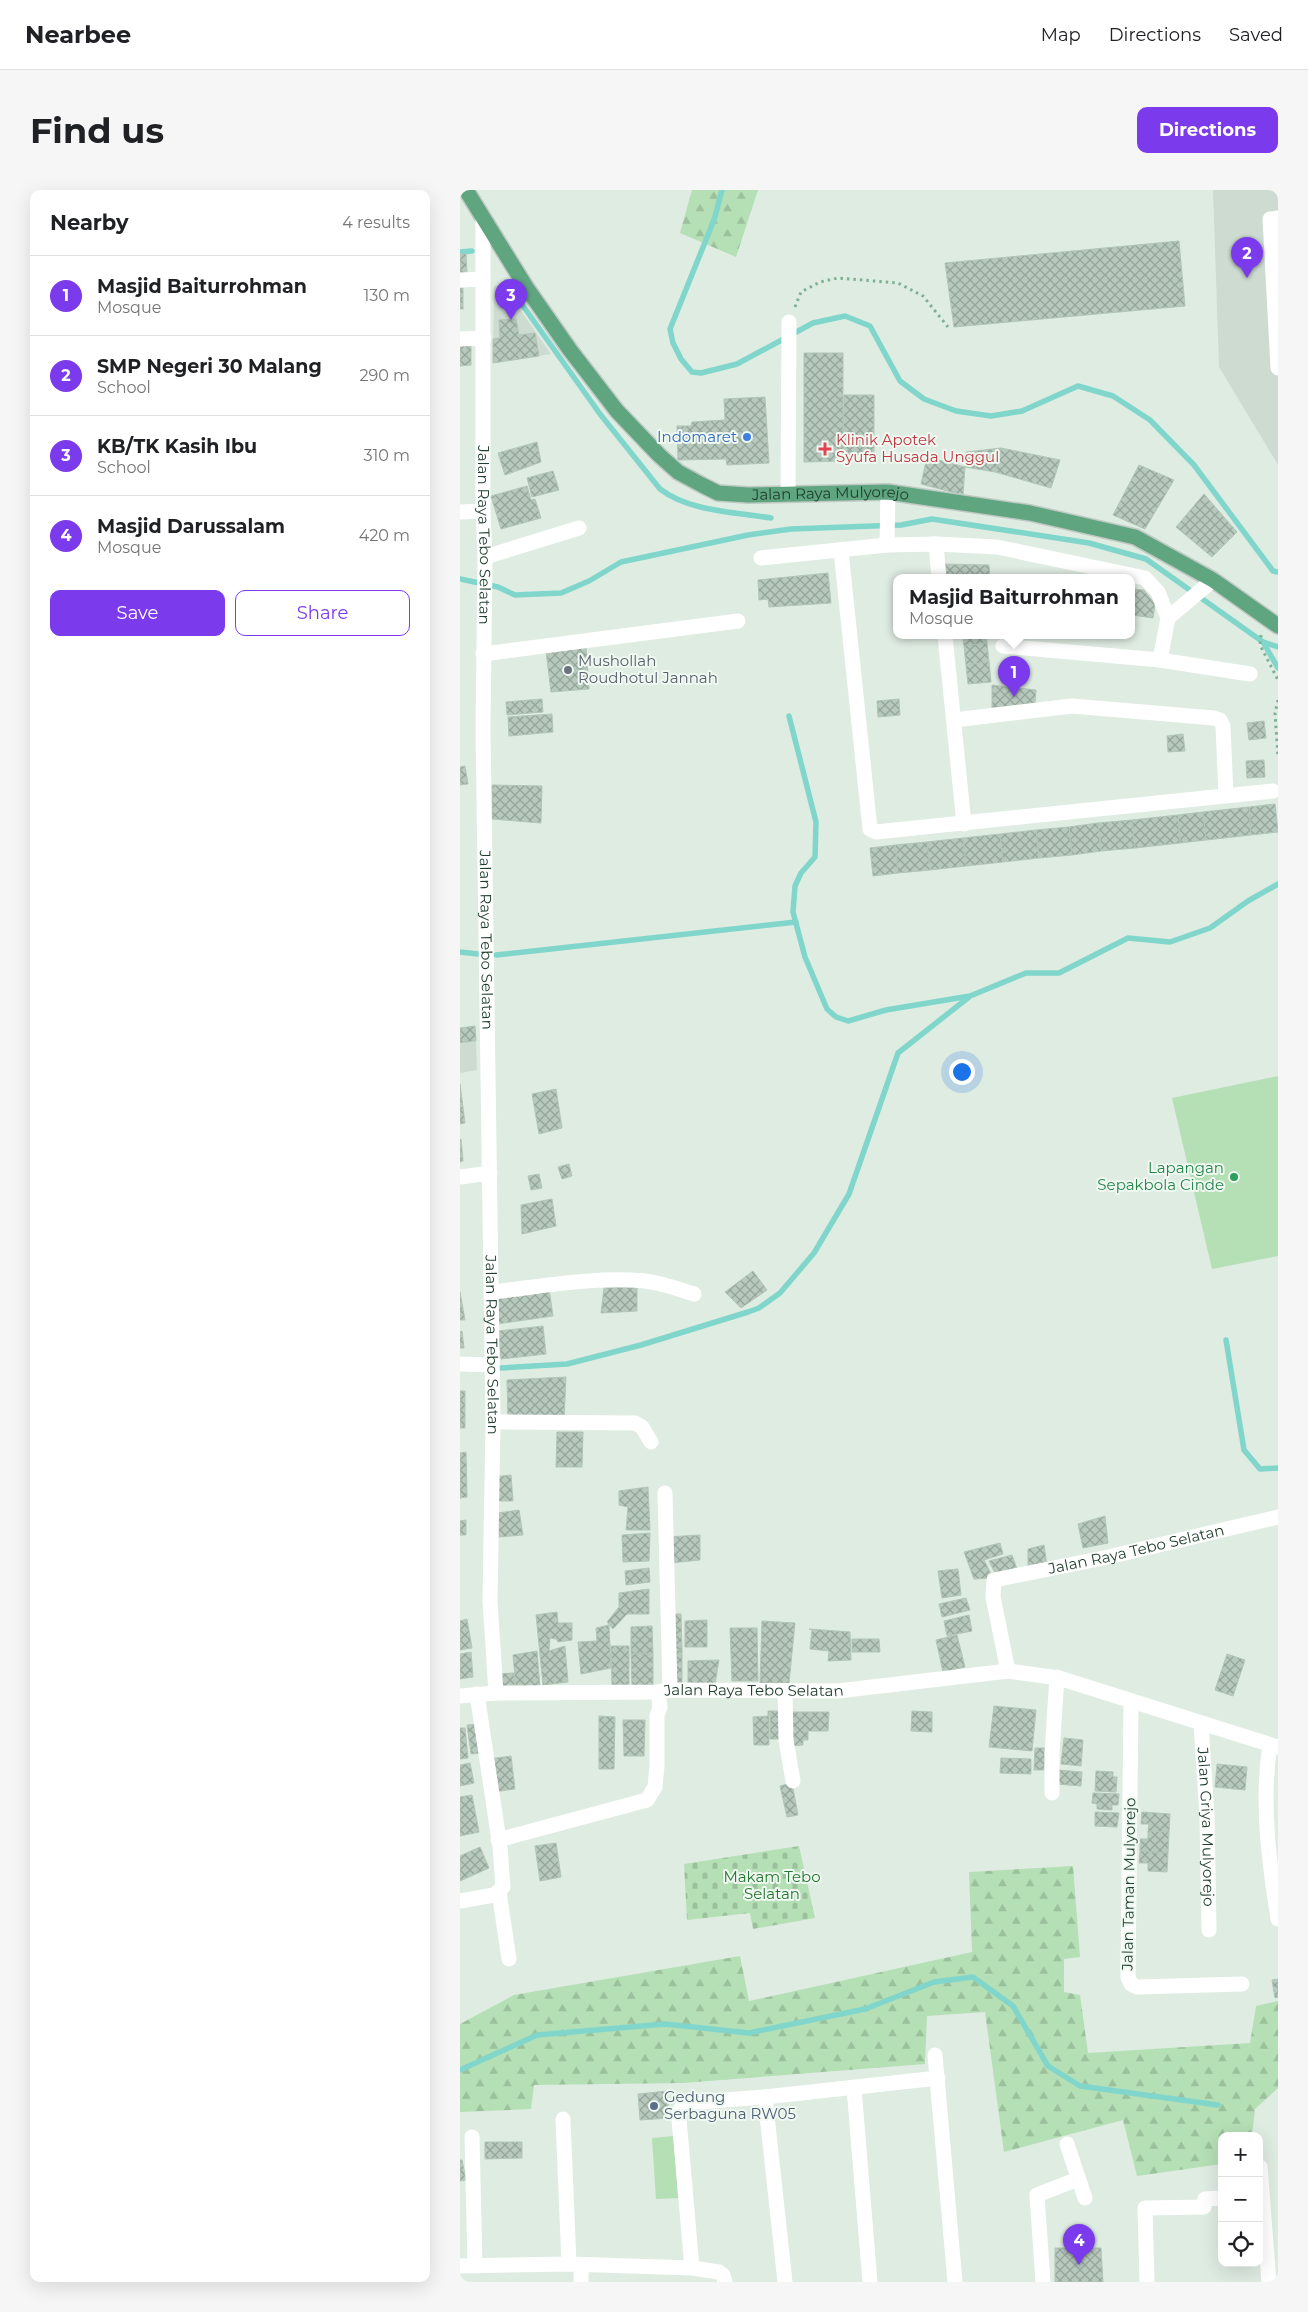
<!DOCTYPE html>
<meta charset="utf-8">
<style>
body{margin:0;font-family:Montserrat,sans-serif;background:#f6f6f6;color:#202124}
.controls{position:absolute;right:15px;bottom:15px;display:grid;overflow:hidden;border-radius:10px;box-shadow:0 5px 20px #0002}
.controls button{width:45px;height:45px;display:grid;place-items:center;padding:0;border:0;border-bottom:1px solid #e0e0e0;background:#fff;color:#202124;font:25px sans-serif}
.you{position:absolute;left:501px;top:881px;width:18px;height:18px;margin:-12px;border:4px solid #fff;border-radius:50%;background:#1a73e8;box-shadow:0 0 0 8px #1a73e833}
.badge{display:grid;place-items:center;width:32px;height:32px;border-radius:50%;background:#7c3aed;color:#fff;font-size:16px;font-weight:700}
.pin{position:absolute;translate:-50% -41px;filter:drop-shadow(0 1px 2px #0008)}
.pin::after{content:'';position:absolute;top:26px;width:18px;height:15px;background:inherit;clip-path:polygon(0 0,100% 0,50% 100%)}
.popup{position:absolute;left:433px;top:384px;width:242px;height:65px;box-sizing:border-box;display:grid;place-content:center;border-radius:10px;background:#fff;filter:drop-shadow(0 1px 4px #0005);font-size:16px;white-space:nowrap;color:#757577}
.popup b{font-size:19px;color:#202124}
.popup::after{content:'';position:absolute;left:50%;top:100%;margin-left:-10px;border:10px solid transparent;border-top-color:#fff}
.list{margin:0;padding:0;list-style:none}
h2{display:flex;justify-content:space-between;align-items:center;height:65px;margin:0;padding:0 20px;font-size:21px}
h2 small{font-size:16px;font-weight:400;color:#757577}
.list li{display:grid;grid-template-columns:32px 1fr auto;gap:15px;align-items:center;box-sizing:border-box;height:80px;padding:0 20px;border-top:1px solid #e0e0e0}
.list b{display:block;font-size:19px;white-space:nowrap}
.list p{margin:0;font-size:16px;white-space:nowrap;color:#757577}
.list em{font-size:16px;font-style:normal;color:#757577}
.actions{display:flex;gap:10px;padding:15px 20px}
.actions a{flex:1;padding:11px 0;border:1px solid #7c3aed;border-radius:10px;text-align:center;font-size:18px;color:#7c3aed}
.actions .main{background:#7c3aed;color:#fff}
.icon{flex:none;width:28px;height:28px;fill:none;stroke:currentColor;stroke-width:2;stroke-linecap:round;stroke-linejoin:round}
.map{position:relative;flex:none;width:818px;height:2092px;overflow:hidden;border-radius:10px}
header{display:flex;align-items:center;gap:30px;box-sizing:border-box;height:70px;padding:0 25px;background:#fff;border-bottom:1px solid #e0e0e0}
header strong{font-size:24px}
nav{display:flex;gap:28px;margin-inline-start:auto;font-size:18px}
.intro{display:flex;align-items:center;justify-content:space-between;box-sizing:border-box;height:120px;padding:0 30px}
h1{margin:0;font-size:35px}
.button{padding:12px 22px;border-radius:10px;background:#7c3aed;color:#fff;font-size:18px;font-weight:700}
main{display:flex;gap:30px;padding:0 30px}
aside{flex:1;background:#fff;border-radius:10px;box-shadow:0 5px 20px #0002}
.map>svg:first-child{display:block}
</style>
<header>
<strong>Nearbee</strong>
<nav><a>Map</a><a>Directions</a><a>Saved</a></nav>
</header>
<div class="intro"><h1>Find us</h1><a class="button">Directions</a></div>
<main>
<aside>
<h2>Nearby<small>4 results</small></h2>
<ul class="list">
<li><span class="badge">1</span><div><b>Masjid Baiturrohman</b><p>Mosque</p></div><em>130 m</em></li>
<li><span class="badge">2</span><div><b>SMP Negeri 30 Malang</b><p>School</p></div><em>290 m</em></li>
<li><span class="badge">3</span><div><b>KB/TK Kasih Ibu</b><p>School</p></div><em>310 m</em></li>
<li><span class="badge">4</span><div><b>Masjid Darussalam</b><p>Mosque</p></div><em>420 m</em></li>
</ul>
<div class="actions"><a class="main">Save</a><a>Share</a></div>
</aside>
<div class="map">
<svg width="818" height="2092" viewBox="0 0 818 2092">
<defs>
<pattern id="forest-firs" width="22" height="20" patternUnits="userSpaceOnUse" patternTransform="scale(1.25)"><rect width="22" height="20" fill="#b5dfb5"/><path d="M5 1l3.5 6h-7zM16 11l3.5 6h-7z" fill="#9bc09c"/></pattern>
<pattern id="cemetery-stones" width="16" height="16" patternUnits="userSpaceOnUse" patternTransform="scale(1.25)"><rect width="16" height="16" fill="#b5dfb5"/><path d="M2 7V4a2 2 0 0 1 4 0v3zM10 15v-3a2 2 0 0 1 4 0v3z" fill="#9bc09c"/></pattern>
<pattern id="building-cross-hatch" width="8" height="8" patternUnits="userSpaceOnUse" patternTransform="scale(1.25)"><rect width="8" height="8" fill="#b7c9bd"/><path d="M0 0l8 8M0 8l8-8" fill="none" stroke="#94a49a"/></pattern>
</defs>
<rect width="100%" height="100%" fill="#dfece2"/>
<g fill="#cddbd1">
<polygon points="753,0 818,0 818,275 759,177"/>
<polygon points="43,95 91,164 33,173 34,96"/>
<polygon points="16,852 17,880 0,883 0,854"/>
</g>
<g fill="url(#forest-firs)">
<polygon points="232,0 298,0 276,67 220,43"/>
<polygon points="613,1676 620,1767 604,1769 604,1802 620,1805 628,1863 790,1853 796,1816 818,1811 818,1898 795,1919 792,1946 762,1946 762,1974 677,1986 663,1930 544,1962 525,1822 467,1826 465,1874 223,1893 74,1895 71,1919 0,1922 0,1834 54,1805 280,1766 289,1811 512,1762 509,1682"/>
</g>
<polygon fill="url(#cemetery-stones)" points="339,1656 355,1728 293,1739 290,1723 227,1730 224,1674"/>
<g fill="#b5dfb5">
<polygon points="818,886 818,1066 752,1079 712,908"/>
<polygon points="214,1946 218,2008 196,2009 192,1948"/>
</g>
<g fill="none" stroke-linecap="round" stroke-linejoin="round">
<g stroke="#81d6cc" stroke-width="5.5">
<polyline points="262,0 254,30 210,139 213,153 221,169 232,182 241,183 277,174 353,133 385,126 410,136 440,191 464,209 496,221 531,226 562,221 618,196 653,206 690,230 734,275 813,381 818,382"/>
<polyline points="0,62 12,61"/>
<path d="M46,92L140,224L200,299C230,322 276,322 311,328"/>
<polyline points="0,389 38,397 55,405 101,403 129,391 161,372 288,345 331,339 441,335 472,329 629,353 686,369 803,452 818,478"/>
<polyline points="803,452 818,457"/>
<polyline points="329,526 356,632 355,667 341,683 335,696 333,722 345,767 367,819 376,827 388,831 426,820 510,806 566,783 599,783 668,748 710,752 750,738 788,711 818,694"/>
<polyline points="0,762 18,764"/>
<polyline points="36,765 336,732"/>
<polyline points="766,1150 784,1260 800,1279 818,1278"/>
<polyline points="41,1178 107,1174 181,1155 288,1122 299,1118 320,1103 354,1063 389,1004 438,863 509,807"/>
<polyline points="0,1880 77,1845 205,1834 289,1843 405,1819 474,1792 513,1787 553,1816 588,1876 620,1896 758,1915"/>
</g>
</g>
<g fill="url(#building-cross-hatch)" stroke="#b1c6b7">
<polygon points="719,51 725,116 494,137 485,73"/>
<polygon points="0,64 6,64 7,84 0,84"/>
<rect x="0" y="98" width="3" height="21"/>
<polygon points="56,129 59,145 75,143 79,166 33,173 33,149 40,148 39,130"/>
<polygon points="0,155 11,155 11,175 0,176"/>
<polygon points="344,163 383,163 383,271 344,272"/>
<polygon points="384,205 414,205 414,265 383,264"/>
<polygon points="305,207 309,273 267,275 266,269 218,270 217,236 231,236 232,232 265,230 264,209"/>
<polygon points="77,252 81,272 45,285 38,263"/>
<polygon points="541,258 600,270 591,298 535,282"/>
<polygon points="541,258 535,282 505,277 506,262"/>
<polygon points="467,267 505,277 503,305 461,294"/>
<polygon points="679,275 714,290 685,339 653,325"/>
<polygon points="93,281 99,300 72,307 67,288"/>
<polygon points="67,296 71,310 75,309 81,328 41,339 31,306"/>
<polygon points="744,304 777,342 752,367 716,337"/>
<polygon points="482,374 529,375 530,388 484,388"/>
<polygon points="368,383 371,413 309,417 308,409 299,410 298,390"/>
<polygon points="672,399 684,400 695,414 693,428 672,425"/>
<polygon points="503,446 526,446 527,453 504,456"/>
<polygon points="527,453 529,472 506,475 504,456"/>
<polygon points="126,457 129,499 91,502 86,461"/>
<polygon points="529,472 531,492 508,494 506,475"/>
<polygon points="532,495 576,500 575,513 532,518"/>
<polygon points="82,509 83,522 47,525 46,512"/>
<polygon points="439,509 440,525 418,527 417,511"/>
<polygon points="92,524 93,542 49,546 48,527"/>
<polygon points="804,531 806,548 789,550 787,533"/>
<polygon points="723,544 725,561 708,562 707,546"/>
<polygon points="804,570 805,587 787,588 786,571"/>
<polygon points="5,576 8,594 0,595 0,577"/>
<polygon points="32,595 82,596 81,633 32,629"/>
<polygon points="815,614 818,642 791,645 789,617"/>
<polygon points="789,617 791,645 746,650 743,622"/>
<polygon points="743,622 746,650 720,653 718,625"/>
<polygon points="718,625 720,653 675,658 672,630"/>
<polygon points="672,630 675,658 641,661 638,633"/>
<polygon points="638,633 641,661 612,665 609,637"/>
<polygon points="609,637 612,665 579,668 576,640"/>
<polygon points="576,640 579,668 543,672 540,644"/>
<polygon points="540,644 543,672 506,676 503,648"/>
<polygon points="503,648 506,676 470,680 467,652"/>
<polygon points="467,652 470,680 438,683 435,655"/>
<polygon points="435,655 438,683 413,686 410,658"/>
<polygon points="15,836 16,851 0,853 0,838"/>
<polygon points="0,894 5,933 0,934"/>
<polygon points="96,899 102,938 79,944 72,904"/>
<polygon points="1,949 3,971 0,972 0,950"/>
<polygon points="109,974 112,986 102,989 98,977"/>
<polygon points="79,984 82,998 71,1000 68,986"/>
<polygon points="92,1009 96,1036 62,1044 61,1015"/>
<polygon points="293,1081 307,1100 281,1118 265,1102"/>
<polygon points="177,1097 177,1121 141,1123 144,1098"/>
<polygon points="89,1099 93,1126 37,1134 35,1104"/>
<polygon points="0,1102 5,1130 0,1130"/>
<polygon points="83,1136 86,1164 41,1169 38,1141"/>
<polygon points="2,1141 4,1158 0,1158 0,1142"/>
<polygon points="106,1187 104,1229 48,1231 47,1190"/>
<rect x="0" y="1201" width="5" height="37"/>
<polygon points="97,1242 123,1242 122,1277 96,1277"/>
<polygon points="6,1262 7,1307 0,1308 0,1263"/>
<polygon points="51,1285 53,1311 35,1311 34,1287"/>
<polygon points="188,1297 190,1340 166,1340 168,1317 159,1315 159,1301"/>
<polygon points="59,1320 63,1345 39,1347 38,1323"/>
<polygon points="645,1326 648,1353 623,1358 618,1334"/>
<polygon points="6,1330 6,1345 0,1345 0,1331"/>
<polygon points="190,1343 189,1371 163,1372 162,1345"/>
<polygon points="240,1345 240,1370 210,1373 207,1347"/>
<polygon points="540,1353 543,1364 524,1370 533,1388 514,1389 504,1362"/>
<polygon points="584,1355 587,1375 568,1379 568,1359"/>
<polygon points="552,1365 557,1379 535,1383 529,1371"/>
<polygon points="189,1378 190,1392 166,1395 165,1381"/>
<polygon points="498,1379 501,1405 482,1408 478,1381"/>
<polygon points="189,1399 189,1424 167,1424 153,1439 147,1432 159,1417 159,1403"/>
<polygon points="506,1408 510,1420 482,1427 479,1414"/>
<polygon points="97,1422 98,1433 112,1433 112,1450 98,1452 96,1449 90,1448 89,1461 105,1456 108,1492 83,1495 76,1425"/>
<polygon points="210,1424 221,1424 222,1460 212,1460"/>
<polygon points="509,1425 512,1441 487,1446 484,1431"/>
<polygon points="7,1429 12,1458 0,1460 0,1431"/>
<polygon points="247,1430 247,1457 225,1457 225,1431"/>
<polygon points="302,1431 335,1433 329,1493 300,1493"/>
<polygon points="149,1435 151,1478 121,1484 118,1452 137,1451 136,1438"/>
<polygon points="192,1436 193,1464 171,1464 171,1437"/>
<polygon points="270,1438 297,1438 298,1491 272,1491"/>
<polygon points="349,1439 390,1442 391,1470 368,1471 369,1461 350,1459 352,1440"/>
<polygon points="497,1445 505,1477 483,1482 476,1450"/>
<polygon points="392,1449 419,1449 420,1462 392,1462"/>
<polygon points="151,1456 169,1456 169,1495 152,1495"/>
<rect x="212" y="1460" width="10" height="38"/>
<polygon points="77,1461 80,1498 56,1498 53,1465"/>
<polygon points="11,1462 13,1487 0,1489 0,1464"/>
<polygon points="171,1464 193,1464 193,1496 172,1497"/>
<polygon points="767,1464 785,1470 773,1506 755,1500"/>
<polygon points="259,1470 254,1500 228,1499 228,1471"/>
<polygon points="54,1483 55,1500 37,1501 36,1484"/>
<polygon points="534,1516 576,1520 572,1561 529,1557"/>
<polygon points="308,1521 323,1521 323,1549 310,1549 310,1526 308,1526"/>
<polygon points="452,1521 472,1522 472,1542 451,1541"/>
<polygon points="329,1522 369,1522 368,1541 348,1541 348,1550 343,1550 343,1555 329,1556"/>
<polygon points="139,1526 155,1527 154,1579 139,1579"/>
<polygon points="309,1526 309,1555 294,1555 293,1527"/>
<polygon points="163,1530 185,1530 184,1566 164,1566"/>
<polygon points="18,1534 22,1563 11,1564 7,1535"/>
<polygon points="0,1538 5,1538 8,1568 0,1569"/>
<polygon points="604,1548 623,1550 621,1576 601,1574"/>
<polygon points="575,1558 585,1558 584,1580 574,1580"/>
<polygon points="51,1566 55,1599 33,1602 29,1569"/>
<polygon points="541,1568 571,1569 571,1584 540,1583"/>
<polygon points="10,1573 14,1593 0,1596 0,1575"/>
<polygon points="757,1574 787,1577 785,1600 755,1597"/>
<polygon points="598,1580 622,1582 621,1596 596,1594"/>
<polygon points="636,1581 653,1582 653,1587 657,1587 656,1602 635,1601"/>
<polygon points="332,1593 338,1625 327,1627 320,1596"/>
<polygon points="633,1603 659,1604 658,1615 652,1615 652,1620 637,1619 637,1614 632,1613"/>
<polygon points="12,1605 19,1642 0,1646 0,1607"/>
<polygon points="635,1622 659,1623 657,1637 635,1636"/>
<polygon points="682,1622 710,1624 709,1642 688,1641 689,1634 681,1634"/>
<polygon points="688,1641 709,1642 708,1663 680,1661 680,1649 688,1649"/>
<polygon points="96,1653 101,1687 80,1691 75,1656"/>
<polygon points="20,1657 29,1678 0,1691 0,1666"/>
<polygon points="680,1661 708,1663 707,1682 688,1681 688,1673 679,1673"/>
<polygon points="818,1789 818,1807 815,1808 812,1790"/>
<polygon points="207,1901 209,1928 180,1930 178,1904"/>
<polygon points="25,1952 62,1952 62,1968 25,1969"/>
<polygon points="0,1970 2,1970 6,1990 0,1991"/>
<polygon points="595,2058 641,2058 643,2092 595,2092"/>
</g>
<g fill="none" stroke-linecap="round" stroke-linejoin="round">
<g stroke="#c0c9c4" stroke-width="18">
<g id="major">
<path id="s5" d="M6,0L66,97L110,160L157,221L199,265L218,282L242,295L258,303L288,305L428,302L570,323L675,347L753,390L818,436"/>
</g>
</g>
<g stroke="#7cb293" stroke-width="3" stroke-dasharray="2.5 4" stroke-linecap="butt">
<polyline points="335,117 341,102 360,92 378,88 438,93 463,106 488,137"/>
<polyline points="801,445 800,455 818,490"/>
<polyline points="818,510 815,523 818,567"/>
</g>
<g stroke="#fff" stroke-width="15">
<polyline points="818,28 810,29 818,178"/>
<path id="s1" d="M23,30V321L25,367L23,539L33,1232L30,1411L36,1503"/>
<polyline points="0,90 23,89"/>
<polyline points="0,149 24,148"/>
<polyline points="328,304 329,132"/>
<polyline points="0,322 23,321"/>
<polyline points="476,354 479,388"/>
<polyline points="427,355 428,302"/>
<polyline points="381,361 410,639 416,642 813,601"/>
<polyline points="25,367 119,338"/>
<polyline points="301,368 427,355 476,354 537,357 685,388 698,402 708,428"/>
<polyline points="485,446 504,634"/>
<polyline points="543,456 700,470 790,484"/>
<polyline points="23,464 278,431"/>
<polyline points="700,470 708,428 753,390"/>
<polyline points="494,530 612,516 754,528 760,530 763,536 766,605"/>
<polyline points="0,987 30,983"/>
<path d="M31,1102C81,1097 134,1086 185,1091C202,1093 218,1099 234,1104"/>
<polyline points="0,1174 31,1175"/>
<polyline points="33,1232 175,1233 182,1237 191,1252"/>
<polyline points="205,1303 210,1500"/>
<path id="s2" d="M548,1481L533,1407L534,1390L648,1367L818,1327"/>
<polyline points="325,1501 326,1550 333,1591"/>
<path id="s3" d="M0,1506L36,1503L198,1502L210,1500L378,1501L548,1481L599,1488L818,1557"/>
<polyline points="671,1511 668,1787 671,1794 677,1797 782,1794"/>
<path id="s4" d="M741,1533L747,1626L749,1740"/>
<path d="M810,1555C801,1613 809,1671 818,1729"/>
<polyline points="592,1603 592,1562 597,1487"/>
<polyline points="38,1650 187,1610 195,1597 197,1576 197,1526 200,1517 198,1502"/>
<polyline points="39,1702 49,1769"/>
<polyline points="0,1711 34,1705 43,1697 40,1657 17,1504"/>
<polyline points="475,1865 495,2092"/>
<polyline points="394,1898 410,2092"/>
<polyline points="305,1907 325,2092"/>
<polyline points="103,1929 109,2074"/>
<polyline points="12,1947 15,2075"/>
<polyline points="607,1954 625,2008"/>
<polyline points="800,1977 809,2092"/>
<polyline points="0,2076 109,2074 232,2078 259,2082 263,2085 265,2092"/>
<polyline points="121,2076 121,2092"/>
<polyline points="232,2078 219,1929 220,1920 225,1913 305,1907 478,1888"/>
<polyline points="583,2092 577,2005 618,1989"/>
<polyline points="687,2092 685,2018 744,2017 745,2009 762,2008"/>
</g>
<use href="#major" stroke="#5fa580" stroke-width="15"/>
</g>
<circle fill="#3f7fe0" stroke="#eff8f1" stroke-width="2" cx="287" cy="247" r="5"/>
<path fill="#e0444e" stroke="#eff8f1" stroke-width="2" d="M362.5 251.5h5v5h5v5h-5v5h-5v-5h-5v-5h5z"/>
<circle fill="#6b7280" stroke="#eff8f1" stroke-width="2" cx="108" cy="480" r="5"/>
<circle fill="#2e9e5b" stroke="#eff8f1" stroke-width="2" cx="774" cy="987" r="5"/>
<circle fill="#5c6f8a" stroke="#eff8f1" stroke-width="2" cx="194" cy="1916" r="5"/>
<g text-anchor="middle" stroke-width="4" stroke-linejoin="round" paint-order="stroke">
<g font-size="15" fill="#366cbe" stroke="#eff8f1" text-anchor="end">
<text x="277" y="252">Indomaret</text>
</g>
<g font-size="15" fill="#be3a42" stroke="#eff8f1" text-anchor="start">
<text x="376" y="255">Klinik Apotek<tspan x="376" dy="17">Syufa Husada Unggul</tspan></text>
</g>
<g font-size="15" fill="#1e3d2c" stroke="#eff8f1">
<text dy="5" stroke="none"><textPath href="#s5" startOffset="512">Jalan Raya Mulyorejo</textPath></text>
<text dy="5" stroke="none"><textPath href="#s1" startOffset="315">Jalan Raya Tebo Selatan</textPath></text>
<text dy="5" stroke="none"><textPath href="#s1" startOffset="720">Jalan Raya Tebo Selatan</textPath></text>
<text dy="5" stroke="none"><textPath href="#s1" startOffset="1125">Jalan Raya Tebo Selatan</textPath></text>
<text dy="5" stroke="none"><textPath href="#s2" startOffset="238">Jalan Raya Tebo Selatan</textPath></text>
<text dy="5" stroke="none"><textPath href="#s3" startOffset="294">Jalan Raya Tebo Selatan</textPath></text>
<text dy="5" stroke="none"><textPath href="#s4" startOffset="104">Jalan Griya Mulyorejo</textPath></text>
<text transform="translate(669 1694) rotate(-89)" y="5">Jalan Taman Mulyorejo</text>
</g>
<g font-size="15" fill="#5b616d" stroke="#eff8f1" text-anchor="start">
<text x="118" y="476">Mushollah<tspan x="118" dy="17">Roudhotul Jannah</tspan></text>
</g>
<g font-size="15" fill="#27864d" stroke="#eff8f1" text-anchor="end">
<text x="764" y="983">Lapangan<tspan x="764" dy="17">Sepakbola Cinde</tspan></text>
</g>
<g font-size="15" fill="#25772f" stroke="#eff8f1">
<text x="312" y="1692">Makam Tebo<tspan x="312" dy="17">Selatan</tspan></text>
</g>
<g font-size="15" fill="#4e5e75" stroke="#eff8f1" text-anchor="start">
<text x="204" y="1912">Gedung<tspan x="204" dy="17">Serbaguna RW05</tspan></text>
</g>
</g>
</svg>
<div class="controls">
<button>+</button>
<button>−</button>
<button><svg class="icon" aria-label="locate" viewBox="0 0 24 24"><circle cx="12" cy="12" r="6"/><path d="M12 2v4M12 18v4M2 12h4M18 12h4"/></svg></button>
</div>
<div class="you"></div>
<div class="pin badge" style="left:554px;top:507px">1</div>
<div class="popup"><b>Masjid Baiturrohman</b>Mosque</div>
<div class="pin badge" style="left:787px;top:88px">2</div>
<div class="pin badge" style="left:51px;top:130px">3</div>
<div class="pin badge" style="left:619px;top:2075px">4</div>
</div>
</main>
